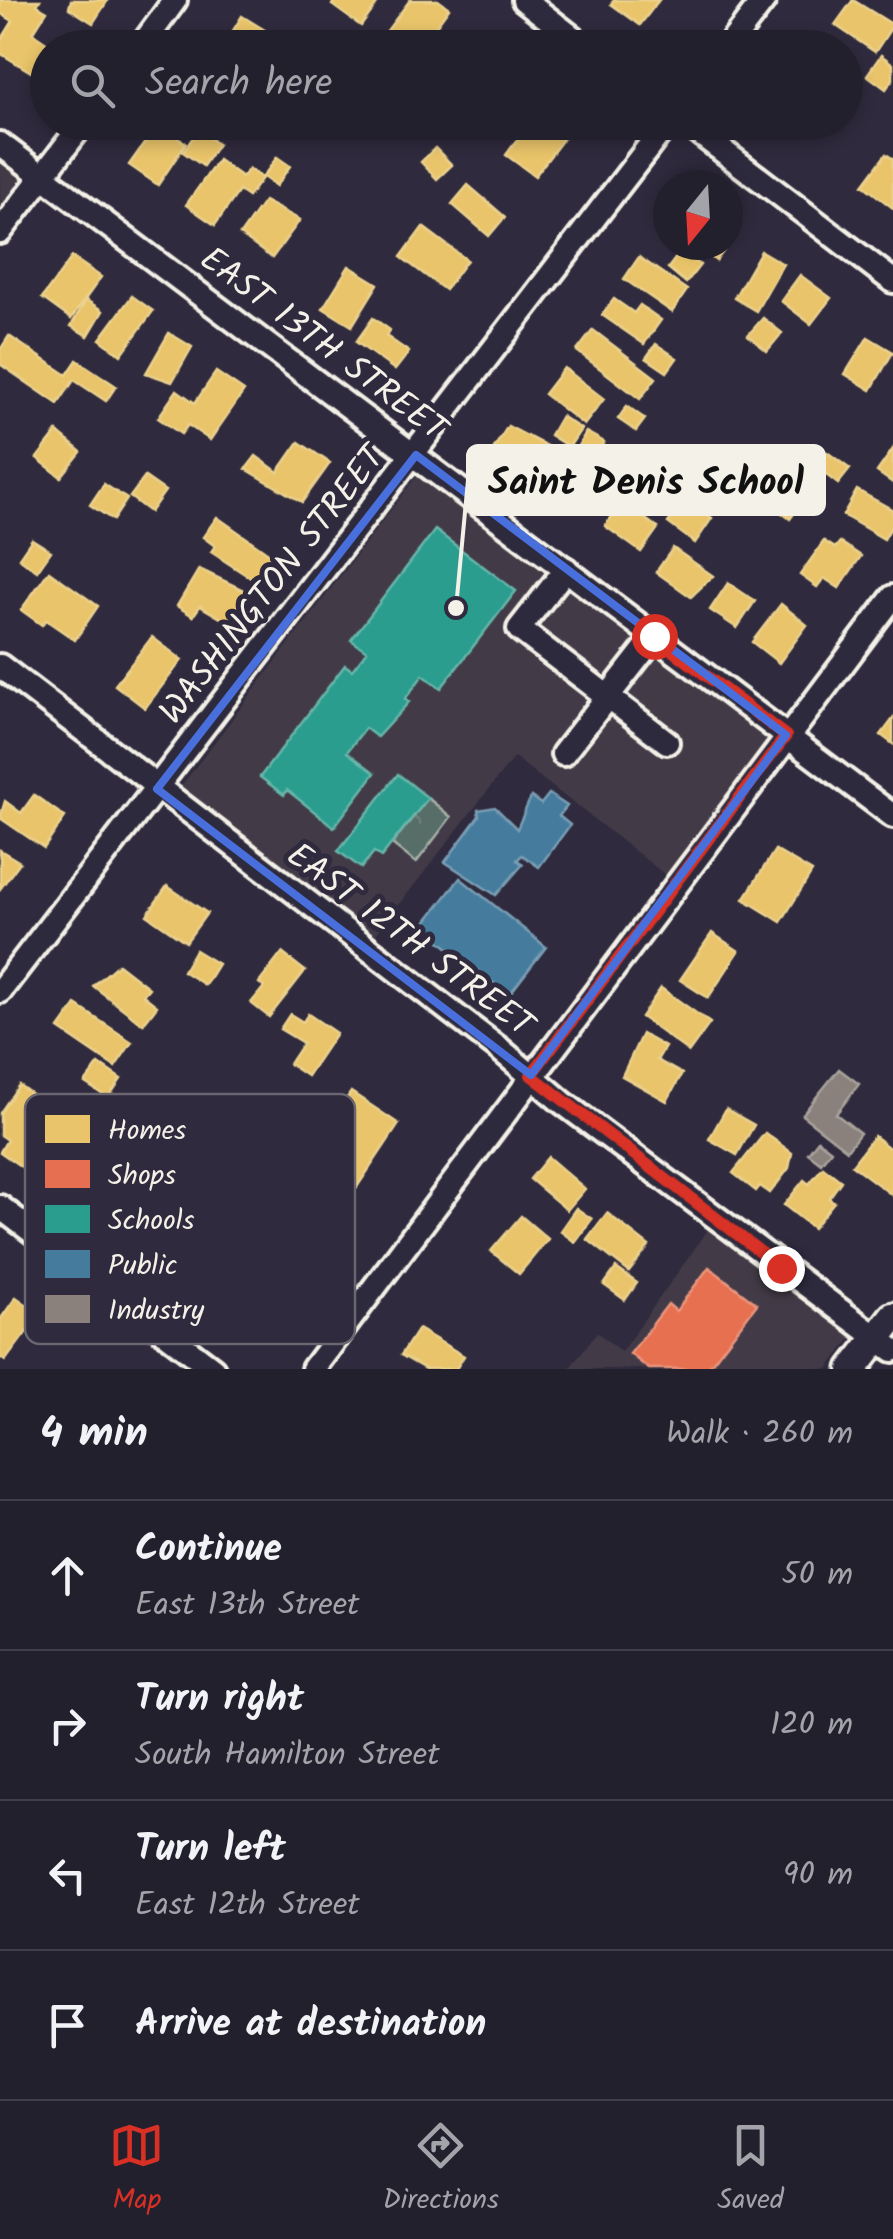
<!DOCTYPE html>
<meta charset="utf-8">
<style>
body{margin:0;font-family:Kalam,sans-serif;background:#2b2836;color:#f1f3f6}
.compass{position:absolute;left:653px;top:170px;width:90px;height:90px;border-radius:50%;background:#23202e;box-shadow:0 5px 15px #0003;rotate:198deg}
.stop{position:absolute;width:30px;height:30px;margin:-22px;border:8px solid #d93025;border-radius:50%;background:#fff}
.stop.end{background:#d93025;border-color:#fff;box-shadow:0 2px 10px #0008}
.list{margin:0;padding:0;list-style:none}
h2{display:flex;justify-content:space-between;align-items:center;height:130px;margin:0;padding:0 40px;font-size:42px}
h2 small{font-size:32px;font-weight:400;color:#a3a3aa}
.list li{display:grid;grid-template-columns:65px 1fr auto;gap:30px;align-items:center;box-sizing:border-box;height:150px;padding:0 40px;border-top:2px solid #403e4a}
.list b{display:block;font-size:38px;white-space:nowrap}
.list p{margin:0;font-size:32px;white-space:nowrap;color:#a3a3aa}
.list em{font-size:32px;font-style:normal;color:#a3a3aa}
.icon{flex:none;width:55px;height:55px;fill:none;stroke:currentColor;stroke-width:2;stroke-linecap:round;stroke-linejoin:round}
.map{position:relative;flex:none;width:893px;height:1369px;overflow:hidden}
.search{position:absolute;background:#23202e;box-shadow:0 5px 15px #0003;left:30px;right:30px;top:30px;height:110px;display:flex;align-items:center;gap:25px;box-sizing:border-box;padding:0 35px;border-radius:55px;color:#a3a3aa;font-size:38px}
.sheet{height:730px;background:#23202e}
nav{display:flex;justify-content:space-around;align-items:center;box-sizing:border-box;height:140px;border-top:2px solid #403e4a;background:#23202e;font-size:28px;color:#a3a3aa}
nav a{display:grid;justify-items:center;gap:5px}
nav .on{color:#d93025}
.map>svg:first-child{display:block}
</style>
<div class="map">
<svg width="893" height="1369" viewBox="0 0 893 1369">
<defs>
<pattern id="park-crowns" width="20" height="18" patternUnits="userSpaceOnUse" patternTransform="scale(2.5)"><rect width="20" height="18" fill="#576d67"/><path d="M2 6a3 3 0 1 1 6 0M12 15a3 3 0 1 1 6 0" fill="none" stroke="#70827d"/></pattern>
</defs>
<rect width="100%" height="100%" fill="#2f2a3d"/>
<filter id="ink" filterUnits="userSpaceOnUse"><feTurbulence type="fractalNoise" baseFrequency=".01" numOctaves="2"/><feDisplacementMap in="SourceGraphic" scale="20" xChannelSelector="R" yChannelSelector="G"/><feConvolveMatrix kernelMatrix="1 2 1 2 8 2 1 2 1" color-interpolation-filters="sRGB"/></filter>
<g filter="url(#ink)">
<g fill="#423a46">
<polygon points="0,161 27,181 0,215"/>
<polygon points="419,473 772,742 668,877 514,757 373,938 178,790"/>
<polygon points="710,1227 852,1337 828,1369 569,1369 597,1332 621,1352"/>
</g>
<polygon fill="url(#park-crowns)" stroke="#a6afa8" stroke-width="2.5" points="428,798 451,817 416,863 392,844"/>
<g fill="#e9c46a" stroke="#ecd290" stroke-width="2.5">
<polygon points="0,0 40,0 37,5 47,11 33,33 55,48 48,48 44,80 0,53 0,42 13,21 0,13"/>
<polygon points="71,0 108,0 93,23 69,8"/>
<polygon points="335,0 380,0 361,26 332,5"/>
<polygon points="410,0 438,0 449,8 420,48 398,48 383,36"/>
<polygon points="614,0 659,0 640,25 611,4"/>
<polygon points="853,0 893,25 875,52 835,25"/>
<polygon points="242,16 281,40 277,48 237,48 226,42"/>
<polygon points="470,28 491,43 488,48 456,48"/>
<polygon points="881,55 893,64 893,79 886,89 867,75"/>
<polygon points="846,78 858,87 846,105"/>
<polygon points="530,122 567,122 572,127 535,176 506,155"/>
<polygon points="782,122 814,122 807,133"/>
<polygon points="158,124 186,143 158,185 129,165"/>
<polygon points="198,130 218,144 203,166 183,152"/>
<polygon points="435,148 452,165 437,179 421,162"/>
<polygon points="886,154 893,159 893,208 863,185"/>
<polygon points="277,157 290,166 276,186 263,177"/>
<polygon points="218,160 242,177 249,169 262,178 248,197 239,191 215,225 186,205"/>
<polygon points="468,185 505,217 489,236 452,204"/>
<polygon points="264,201 300,220 272,258 240,235"/>
<polygon points="423,227 467,260 445,290 401,257"/>
<polygon points="696,245 728,245 716,261"/>
<polygon points="681,251 700,265 686,283 668,268"/>
<polygon points="761,251 783,264 756,311 734,298"/>
<polygon points="72,257 101,277 71,319 42,298"/>
<polygon points="639,257 687,290 672,312 624,279"/>
<polygon points="349,266 378,284 352,326 323,308"/>
<polygon points="800,275 831,298 811,324 781,301"/>
<polygon points="132,296 153,311 121,355 100,339"/>
<polygon points="614,299 634,313 640,305 661,320 644,344 602,315"/>
<polygon points="86,300 103,311 88,336 71,326"/>
<polygon points="373,318 390,330 386,336 409,352 395,370 356,342"/>
<polygon points="763,318 782,333 767,351 748,335"/>
<polygon points="593,330 656,378 640,399 577,351"/>
<polygon points="169,333 192,347 172,382 146,373"/>
<polygon points="9,336 67,375 77,360 116,386 106,401 74,380 58,404 0,364 0,350"/>
<polygon points="868,337 893,352 871,390 845,374"/>
<polygon points="656,344 677,358 667,372 646,358"/>
<polygon points="564,368 604,399 584,425 544,394"/>
<polygon points="216,372 244,391 210,440 188,425 181,434 158,418 177,390 195,403"/>
<polygon points="627,406 645,419 636,431 618,419"/>
<polygon points="561,416 581,429 569,447 550,435"/>
<polygon points="508,426 556,451 539,477 494,448"/>
<polygon points="57,432 81,452 61,477 37,458"/>
<polygon points="586,432 604,442 591,465 573,455"/>
<polygon points="299,442 330,463 302,502 246,469 256,456 278,472"/>
<polygon points="893,449 893,483 877,472"/>
<polygon points="827,452 850,469 838,484 816,467"/>
<polygon points="145,477 165,491 150,512 130,497"/>
<polygon points="781,477 807,496 790,519 765,500"/>
<polygon points="104,484 127,499 113,520 90,505"/>
<polygon points="857,490 893,510 893,524 884,539 843,515"/>
<polygon points="611,494 658,528 641,552 605,526 613,515 601,507"/>
<polygon points="686,499 712,518 695,543 668,523"/>
<polygon points="217,517 271,555 254,580 211,552 215,546 203,537"/>
<polygon points="32,539 51,551 37,571 19,558"/>
<polygon points="824,541 835,548 840,542 861,556 839,588 824,578 817,587 800,575"/>
<polygon points="673,548 713,576 691,597 656,572"/>
<polygon points="199,569 250,593 231,624 200,606 193,616 177,606"/>
<polygon points="49,571 98,606 75,640 46,620 42,625 21,610"/>
<polygon points="728,583 755,601 737,628 710,610"/>
<polygon points="781,604 807,625 779,663 752,642"/>
<polygon points="152,637 182,660 145,708 115,685"/>
<polygon points="893,719 893,744 881,735"/>
<polygon points="34,795 65,817 44,848 0,818 5,801 21,813"/>
<polygon points="0,850 20,862 0,889"/>
<polygon points="775,850 812,872 781,922 744,899"/>
<polygon points="167,886 207,913 186,942 147,915"/>
<polygon points="712,933 739,951 708,998 680,980"/>
<polygon points="195,950 218,964 205,985 183,971"/>
<polygon points="282,953 305,971 269,1017 251,1003 264,987 259,983"/>
<polygon points="118,964 149,988 143,995 157,1006 143,1024 93,986"/>
<polygon points="661,988 710,1023 689,1052 641,1017"/>
<polygon points="76,1005 132,1042 115,1067 59,1029"/>
<polygon points="290,1014 303,1022 308,1014 336,1033 307,1076 289,1064 303,1043 280,1029"/>
<polygon points="642,1034 665,1047 657,1060 682,1074 667,1101 622,1076"/>
<polygon points="99,1064 121,1079 108,1098 85,1083"/>
<polygon points="19,1085 44,1103 24,1133 43,1146 36,1155 47,1162 36,1177 0,1152 7,1140 0,1135 0,1113"/>
<polygon points="351,1092 399,1124 357,1187 308,1156"/>
<polygon points="726,1109 754,1125 737,1155 709,1139"/>
<polygon points="765,1133 792,1153 789,1168 770,1193 760,1186 756,1191 733,1173"/>
<polygon points="874,1136 893,1151 892,1195 852,1165"/>
<polygon points="548,1157 585,1189 567,1210 530,1179"/>
<polygon points="823,1167 841,1181 829,1198 834,1202 813,1228 784,1205 804,1180 809,1184"/>
<polygon points="576,1208 592,1219 575,1242 560,1231"/>
<polygon points="607,1213 649,1246 629,1272 587,1239"/>
<polygon points="521,1216 548,1239 519,1274 491,1251"/>
<polygon points="616,1268 637,1283 625,1300 604,1285"/>
<polygon points="16,1297 40,1314 5,1361 0,1357 0,1320"/>
<polygon points="418,1329 464,1356 456,1369 425,1369 401,1355"/>
</g>
<polygon fill="#e76f51" stroke="#eb967e" stroke-width="2.5" points="709,1267 757,1304 707,1369 649,1369 630,1354 668,1304 676,1311"/>
<g fill="#2a9d8f" stroke="#67b6aa" stroke-width="2.5">
<polygon points="435,530 516,591 441,688 423,675 405,699 409,702 377,737 365,728 347,752 375,773 334,827 287,790 284,795 260,777 345,665 352,670 367,651 351,640"/>
<polygon points="398,774 428,798 381,857 374,852 361,868 338,851"/>
</g>
<g fill="#457b9d" stroke="#7a9eb4" stroke-width="2.5">
<polygon points="549,794 567,806 559,816 570,825 539,867 522,855 517,860 523,864 496,895 445,862 479,816 478,810 495,807 517,829 531,797 541,804"/>
<polygon points="460,878 546,947 509,995 422,927"/>
</g>
<g fill="#8a817c" stroke="#aaa39c" stroke-width="2.5">
<polygon points="839,1069 859,1084 836,1114 860,1133 847,1150 802,1115"/>
<polygon points="818,1140 831,1150 821,1163 808,1153"/>
</g>
<g fill="none" stroke-linecap="round" stroke-linejoin="round">
<g stroke="#f4f1e8" stroke-width="30">
<g id="minor">
<polyline points="524,0 586,48"/>
<polyline points="140,48 175,0"/>
<polyline points="727,48 764,0"/>
<polyline points="685,122 893,281"/>
<polyline points="0,144 893,816"/>
<polyline points="0,232 84,122"/>
<polyline points="566,569 519,629 667,742"/>
<polyline points="0,666 502,1051 562,1102 893,1350"/>
<polyline points="563,754 655,636"/>
<polyline points="0,991 668,122"/>
<polyline points="0,1207 213,1369"/>
<polyline points="313,1369 893,597"/>
</g>
</g>
<g stroke="#f4f1e8" stroke-width="35">
<polyline id="major" points="853,1369 893,1317"/>
</g>
<use href="#minor" stroke="#2f2a3d" stroke-width="22"/>
<use href="#major" stroke="#2f2a3d" stroke-width="28"/>
</g>
</g>
<g fill="none" stroke-linecap="round" stroke-linejoin="round" filter="url(#ink)">
<polyline stroke="#d93025" stroke-width="12" points="654,636 786,736 531,1075 781,1268"/>
</g>
<path fill="none" stroke="#486fdb" stroke-width="8" stroke-linejoin="round" d="M416,455L786,735L531,1075L157,789Z"/>
<g text-anchor="middle" stroke-width="10" stroke-linejoin="round" paint-order="stroke">
<g font-size="35" fill="#f4f1e8" stroke="#2f2a3d">
<text transform="translate(324 343) rotate(37)" y="12">EAST 13TH STREET</text>
<text transform="translate(271 584) rotate(-52)" y="12">WASHINGTON STREET</text>
<text transform="translate(411 939) rotate(37)" y="12">EAST 12TH STREET</text>
</g>
</g>
<rect x="25" y="1094" width="330" height="250" rx="15" fill="#2f2a3d" stroke="#6a6670" stroke-width="2.5"/>
<rect x="45" y="1115" width="45" height="28" fill="#e9c46a"/>
<rect x="45" y="1160" width="45" height="28" fill="#e76f51"/>
<rect x="45" y="1205" width="45" height="28" fill="#2a9d8f"/>
<rect x="45" y="1250" width="45" height="28" fill="#457b9d"/>
<rect x="45" y="1295" width="45" height="28" fill="#8a817c"/>
<g font-size="28" fill="#f4f1e8">
<text x="108" y="1139">Homes</text>
<text x="108" y="1184">Shops</text>
<text x="108" y="1229">Schools</text>
<text x="108" y="1274">Public</text>
<text x="108" y="1319">Industry</text>
</g>
<path fill="none" stroke="#f4f1e8" stroke-width="4" d="M456 608L468 480"/>
<circle fill="#f4f1e8" stroke="#2f2a3d" stroke-width="4" cx="456" cy="608" r="10"/>
<rect fill="#f4f1e8" stroke="#f4f1e8" stroke-width="4" x="468" y="446" width="356" height="68" rx="10"/>
<g font-size="38" text-anchor="middle" font-weight="bold" fill="#111">
<text x="646" y="494">Saint Denis School</text>
</g>
</svg>
<svg class="compass" viewBox="-18 -18 36 36"><path d="M0-13l5 13h-10z" fill="#e53935"/><path d="M0 13l5-13h-10z" fill="#a3a3aa"/></svg>
<div class="stop" style="left:654px;top:636px"></div>
<div class="stop end" style="left:781px;top:1268px"></div>
<div class="search"><svg class="icon" aria-label="search" viewBox="0 0 24 24"><circle cx="10" cy="10" r="6"/><path d="M15 15l6 6"/></svg>Search here</div>
</div>
<section class="sheet">
<h2>4 min<small>Walk · 260 m</small></h2>
<ul class="list">
<li><svg class="icon" aria-label="ahead" viewBox="0 0 24 24"><path d="M12 20V5M6 11l6-6 6 6"/></svg><div><b>Continue</b><p>East 13th Street</p></div><em>50 m</em></li>
<li><svg class="icon" aria-label="right" viewBox="0 0 24 24"><path d="M7 20v-9h11M14 6l5 5-5 5"/></svg><div><b>Turn right</b><p>South Hamilton Street</p></div><em>120 m</em></li>
<li><svg class="icon" aria-label="left" viewBox="0 0 24 24"><path d="M17 20v-9H6M10 6l-5 5 5 5"/></svg><div><b>Turn left</b><p>East 12th Street</p></div><em>90 m</em></li>
<li><svg class="icon" aria-label="arrive" viewBox="0 0 24 24"><path d="M6 21V4h12l-3 4 3 4H6"/></svg><div><b>Arrive at destination</b></div></li>
</ul>
</section>
<nav>
<a class="on"><svg class="icon" aria-label="map" viewBox="0 0 24 24"><path d="M3 6l6-2 6 2 6-2v14l-6 2-6-2-6 2zM9 4v14M15 6v14"/></svg>Map</a>
<a><svg class="icon" aria-label="directions" viewBox="0 0 24 24"><path d="M12 3l9 9-9 9-9-9zM9 14v-3h6M13 9l2 2-2 2"/></svg>Directions</a>
<a><svg class="icon" aria-label="saved" viewBox="0 0 24 24"><path d="M7 4h10v16l-5-4-5 4z"/></svg>Saved</a>
</nav>
